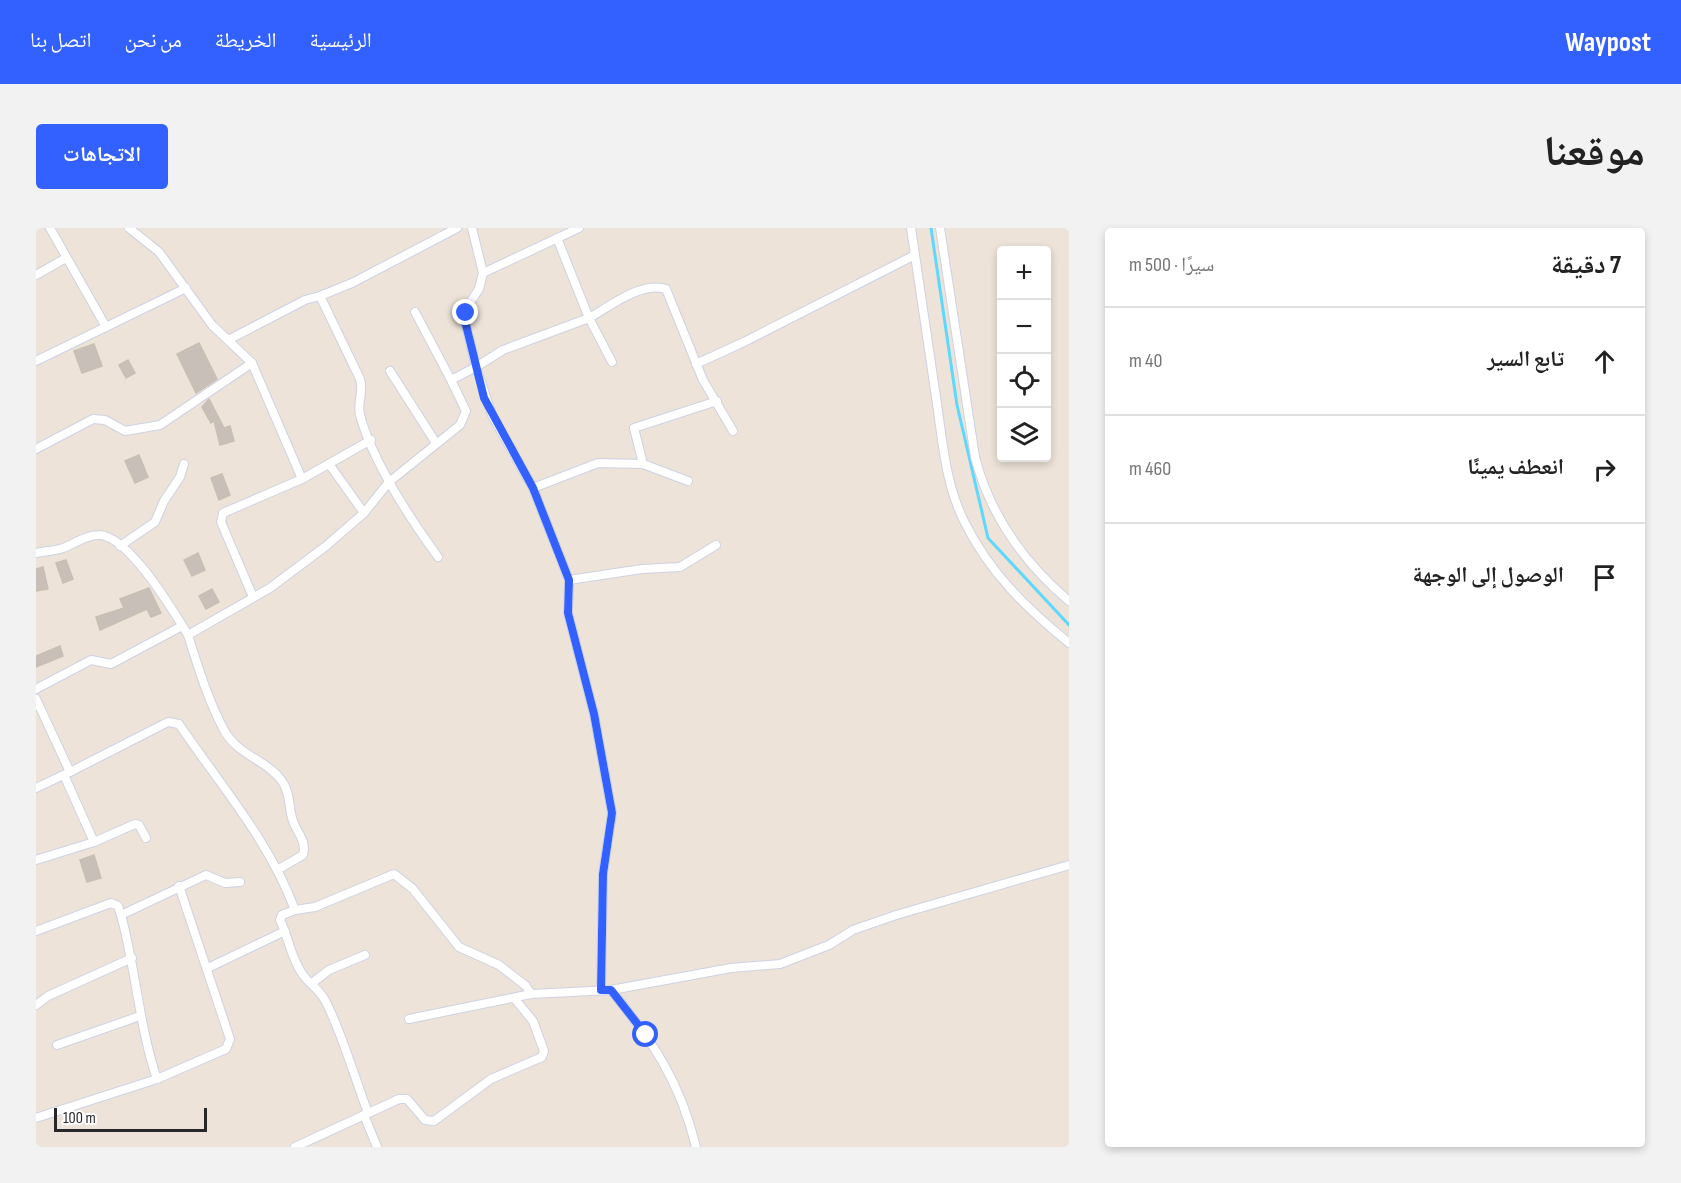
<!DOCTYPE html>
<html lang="ar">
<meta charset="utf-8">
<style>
body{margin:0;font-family:"Sofia Sans Condensed","Noto Naskh Arabic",sans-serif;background:#f2f2f2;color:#222;direction:rtl}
.controls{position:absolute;right:18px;top:18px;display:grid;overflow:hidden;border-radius:6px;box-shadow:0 3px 9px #0003}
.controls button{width:54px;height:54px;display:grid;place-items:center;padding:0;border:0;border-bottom:2px solid #e0e0e0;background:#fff;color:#222;font:30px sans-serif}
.scale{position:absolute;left:18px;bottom:15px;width:153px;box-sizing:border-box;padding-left:6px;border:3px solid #282828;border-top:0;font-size:16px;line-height:21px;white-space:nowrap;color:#282828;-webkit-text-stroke:4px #fff;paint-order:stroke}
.stop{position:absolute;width:18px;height:18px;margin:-14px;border:4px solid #3361ff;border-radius:50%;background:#fff}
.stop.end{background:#3361ff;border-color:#fff;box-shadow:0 2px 6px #0008}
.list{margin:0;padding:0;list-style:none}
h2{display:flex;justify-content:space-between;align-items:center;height:78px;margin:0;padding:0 24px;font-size:26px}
h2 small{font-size:20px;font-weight:400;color:#767676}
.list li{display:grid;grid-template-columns:39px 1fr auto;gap:18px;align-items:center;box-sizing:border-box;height:108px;padding:0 24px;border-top:2px solid #e0e0e0}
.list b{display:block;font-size:22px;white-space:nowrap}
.list em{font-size:20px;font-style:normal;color:#767676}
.icon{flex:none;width:33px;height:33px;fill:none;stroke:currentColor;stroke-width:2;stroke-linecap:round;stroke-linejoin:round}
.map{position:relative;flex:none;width:1033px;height:919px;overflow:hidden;direction:ltr;border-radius:6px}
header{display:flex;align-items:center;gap:36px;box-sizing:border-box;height:84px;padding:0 30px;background:#3361ff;color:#fff}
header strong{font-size:28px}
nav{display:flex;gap:33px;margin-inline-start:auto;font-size:21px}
.intro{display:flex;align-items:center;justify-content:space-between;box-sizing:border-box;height:144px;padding:0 36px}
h1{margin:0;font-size:42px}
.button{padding:15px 27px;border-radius:6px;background:#3361ff;color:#fff;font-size:21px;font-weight:700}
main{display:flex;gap:36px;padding:0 36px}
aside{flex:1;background:#fff;border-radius:6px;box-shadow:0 3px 9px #0003}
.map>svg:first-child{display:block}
</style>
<header>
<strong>Waypost</strong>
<nav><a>الرئيسية</a><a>الخريطة</a><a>من نحن</a><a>اتصل بنا</a></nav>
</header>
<div class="intro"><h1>موقعنا</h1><a class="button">الاتجاهات</a></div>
<main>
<aside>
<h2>7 دقيقة<small>سيرًا · 500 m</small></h2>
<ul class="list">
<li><svg class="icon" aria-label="ahead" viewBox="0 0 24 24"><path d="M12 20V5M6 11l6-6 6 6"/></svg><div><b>تابع السير</b></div><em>40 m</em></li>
<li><svg class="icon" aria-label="right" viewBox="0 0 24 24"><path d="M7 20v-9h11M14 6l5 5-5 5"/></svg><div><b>انعطف يمينًا</b></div><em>460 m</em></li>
<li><svg class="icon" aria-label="arrive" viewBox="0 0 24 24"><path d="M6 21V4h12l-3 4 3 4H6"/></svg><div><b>الوصول إلى الوجهة</b></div></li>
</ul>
</aside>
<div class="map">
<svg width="1033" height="919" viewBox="0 0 1033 919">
<rect width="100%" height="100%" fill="#ede3d8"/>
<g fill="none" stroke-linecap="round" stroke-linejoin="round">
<polyline stroke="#5ed8fc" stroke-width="3" points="895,0 921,177 952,310 1033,397"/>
</g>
<g fill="#c8c0b8" stroke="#c8bfb2" stroke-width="1.5">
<polygon points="163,115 181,151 160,165 141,126"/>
<polygon points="58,116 66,138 46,145 38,123"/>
<polygon points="92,132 99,145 90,150 83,137"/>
<polygon points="173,171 188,200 194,198 198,213 184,217 178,193 175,195 166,179"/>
<polygon points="103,227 112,249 99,255 89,233"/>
<polygon points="186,246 194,267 183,272 175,250"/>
<polygon points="162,325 169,342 156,348 148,332"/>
<polygon points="30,332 37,351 27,355 20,335"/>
<polygon points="7,339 12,361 0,363 0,341"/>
<polygon points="113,360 125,385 115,389 111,381 64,402 60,389 88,380 84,371"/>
<polygon points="176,361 183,374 170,381 163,368"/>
<polygon points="24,418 27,428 0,439 0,428"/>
<polygon points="58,627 65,650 51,654 44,632"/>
</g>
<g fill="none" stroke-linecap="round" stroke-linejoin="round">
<g stroke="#cdd2e4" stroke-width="10">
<g id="minor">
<polyline points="14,0 70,99"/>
<polyline points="93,0 123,24 176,97 216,135 266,251"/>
<path d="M875,0C884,59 892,117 901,176C907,217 910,258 929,295C954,345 990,380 1033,415"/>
<path d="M904,0L939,229C954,287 987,334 1033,373"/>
<polyline points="521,10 553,90 467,122 440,139 456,187 497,260 533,352 532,385 558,486 576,585 567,646 565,762"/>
<polyline points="447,45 543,0"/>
<polyline points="0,47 30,30"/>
<polyline points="284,68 316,55 421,0"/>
<polyline points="379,84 415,152 440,139 429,93 435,73 443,61 447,45 436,0"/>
<path d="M192,112L269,72L284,68L324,151C328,163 321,174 324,187C337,235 373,289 402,329"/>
<polyline points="0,133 150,60"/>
<path d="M576,134L553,90C573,79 605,53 630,61L667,152L697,203"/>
<polyline points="660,136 708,114 879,27"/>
<polyline points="354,143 400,215"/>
<polyline points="0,221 57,191 69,192 89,203 124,197 216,135"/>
<polyline points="293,236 328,285"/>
<polyline points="607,236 652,253"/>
<polyline points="497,260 562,235 607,236 598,200 681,173"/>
<polyline points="84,318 119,294 128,273 144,249 148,236"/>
<path d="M0,325C9,323 19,323 27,320C38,316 50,307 62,307C92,306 138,384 152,407L234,360L290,318L328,285L353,254L424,197L430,183L415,152"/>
<polyline points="533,352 606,341 644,339 680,317"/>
<polyline points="217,369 185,294 187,285 266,251 335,212"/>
<path d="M152,407C162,439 172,472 188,502C201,527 231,532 246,553C255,566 252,579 257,593C261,605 271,613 267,627L241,642"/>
<polyline points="0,461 55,432 75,436 146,398"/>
<polyline points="0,471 34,544 0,560"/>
<path d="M34,544L132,494L143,496C184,557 233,612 259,682L246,687L244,692C252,708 255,729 265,744C273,757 283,759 291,776C308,811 318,848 332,885"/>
<polyline points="58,614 99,596 103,597 110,610"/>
<polyline points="0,632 58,614 28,547"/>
<polyline points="259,682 279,679 358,646 377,661 423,719 463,737 490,758 495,766"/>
<polyline points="0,703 75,675 82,678 85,687 170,647 189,655 204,654"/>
<polyline points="172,740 249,703"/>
<polyline points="276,755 293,742 329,727"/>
<path d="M575,762C617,814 644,853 660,919"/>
<polyline points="0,777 12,768 96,730"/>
<polyline points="373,791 495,766 575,762 695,740 744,736 793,717 817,702 860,687 1033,637"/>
<polyline points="21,817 104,788"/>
<polyline points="121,851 190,821 194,811 143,658"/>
<polyline points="328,887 341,919"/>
<path d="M0,890L121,851C103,798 100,742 85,687"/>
<polyline points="259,919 363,871 371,871 389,892 398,893 455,851 506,829 508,823 497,793 478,770"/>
</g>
</g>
<use href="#minor" stroke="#fff" stroke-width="8"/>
</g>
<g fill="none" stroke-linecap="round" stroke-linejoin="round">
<polyline stroke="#3361ff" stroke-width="8" points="430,85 429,93 448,170 497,260 533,352 532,385 558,486 576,585 567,646 565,762 575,762 610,807"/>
</g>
</svg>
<div class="controls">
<button>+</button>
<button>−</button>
<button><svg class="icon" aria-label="locate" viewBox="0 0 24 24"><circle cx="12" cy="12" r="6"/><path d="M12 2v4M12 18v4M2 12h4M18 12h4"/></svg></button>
<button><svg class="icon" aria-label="layers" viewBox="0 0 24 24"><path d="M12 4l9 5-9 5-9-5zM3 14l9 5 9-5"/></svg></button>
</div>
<div class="scale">100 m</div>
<div class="stop" style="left:610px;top:807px"></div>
<div class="stop end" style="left:430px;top:85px"></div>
</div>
</main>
